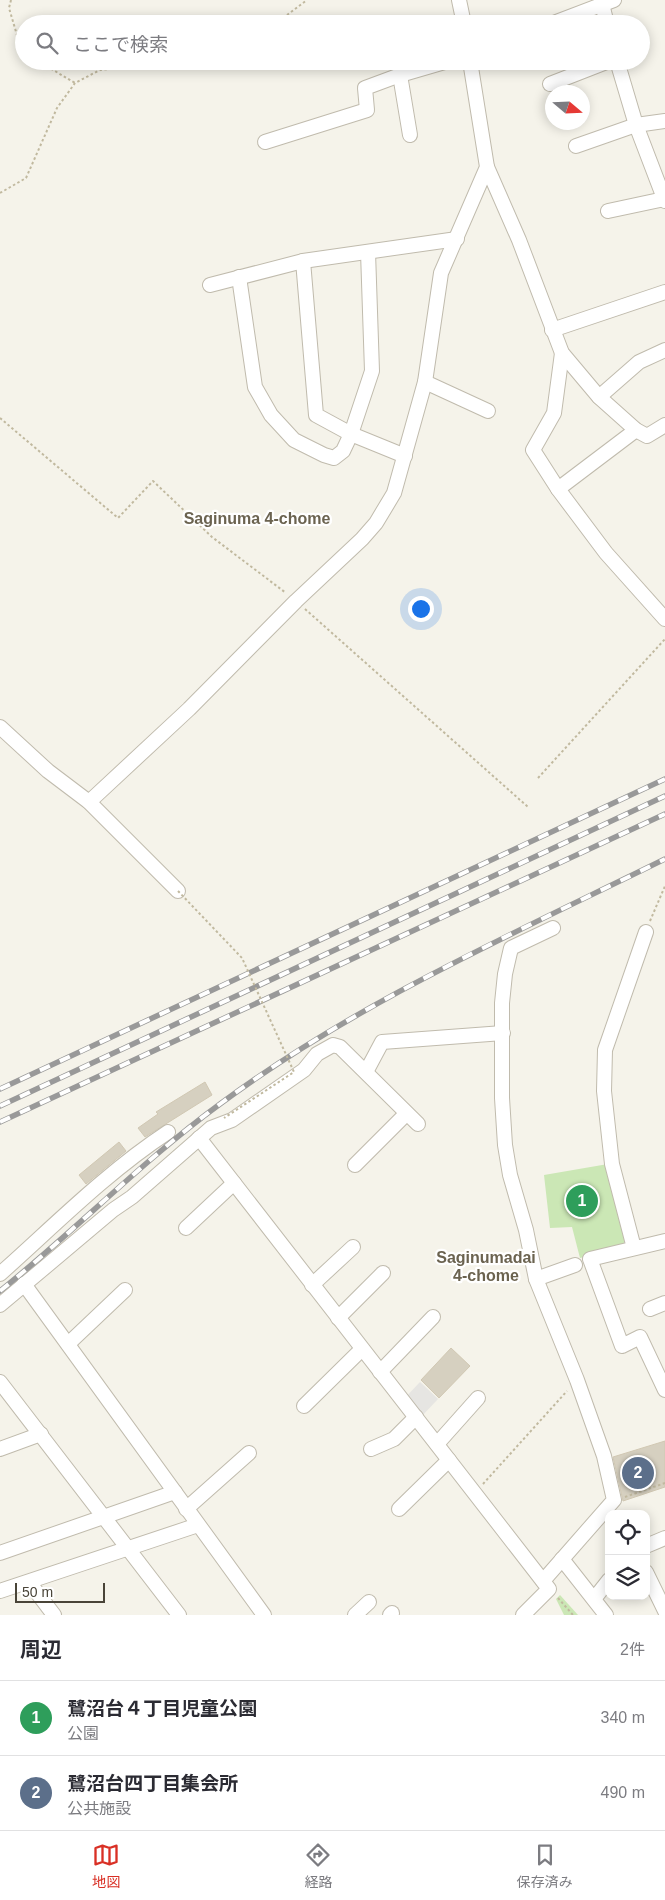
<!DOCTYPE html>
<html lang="ja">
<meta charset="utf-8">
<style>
body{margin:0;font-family:Helvetica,"Noto Sans JP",sans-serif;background:#f7f7f7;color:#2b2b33}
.controls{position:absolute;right:15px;bottom:15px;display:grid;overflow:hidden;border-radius:10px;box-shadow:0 2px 12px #0003}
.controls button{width:45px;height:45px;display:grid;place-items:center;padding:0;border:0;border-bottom:1px solid #e1e1e2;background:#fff;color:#2b2b33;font:25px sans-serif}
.compass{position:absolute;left:545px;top:85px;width:45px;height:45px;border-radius:50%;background:#fff;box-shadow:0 2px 12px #0003;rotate:109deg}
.scale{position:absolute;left:15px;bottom:12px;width:90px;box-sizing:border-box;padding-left:5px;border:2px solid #494438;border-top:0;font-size:14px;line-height:18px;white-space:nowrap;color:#494438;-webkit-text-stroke:4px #fff;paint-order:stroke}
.you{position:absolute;left:420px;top:608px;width:18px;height:18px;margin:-12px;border:4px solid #fff;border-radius:50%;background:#1a73e8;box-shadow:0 0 0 8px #1a73e833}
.badge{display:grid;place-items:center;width:32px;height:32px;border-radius:50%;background:#d93025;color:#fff;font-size:16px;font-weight:700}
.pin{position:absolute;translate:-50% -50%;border:2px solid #fff;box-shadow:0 1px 5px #0006}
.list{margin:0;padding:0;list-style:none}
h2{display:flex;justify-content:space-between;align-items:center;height:65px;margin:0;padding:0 20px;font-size:21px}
h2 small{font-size:16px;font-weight:400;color:#7c7c81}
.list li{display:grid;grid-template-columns:32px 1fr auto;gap:15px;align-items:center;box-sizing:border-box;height:75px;padding:0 20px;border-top:1px solid #e1e1e2}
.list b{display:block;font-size:19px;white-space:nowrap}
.list p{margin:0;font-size:16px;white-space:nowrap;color:#7c7c81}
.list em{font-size:16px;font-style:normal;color:#7c7c81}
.icon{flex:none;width:28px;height:28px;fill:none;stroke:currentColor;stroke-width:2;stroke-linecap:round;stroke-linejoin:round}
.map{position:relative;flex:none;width:665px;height:1615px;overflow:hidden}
.search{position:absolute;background:#fff;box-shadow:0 2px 12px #0003;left:15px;right:15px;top:15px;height:55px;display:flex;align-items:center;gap:12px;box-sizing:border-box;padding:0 18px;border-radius:28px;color:#7c7c81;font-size:19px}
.sheet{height:215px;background:#fff}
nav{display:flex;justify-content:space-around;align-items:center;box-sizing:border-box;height:70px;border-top:1px solid #e1e1e2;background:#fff;font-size:14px;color:#7c7c81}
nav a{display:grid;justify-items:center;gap:2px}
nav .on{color:#d93025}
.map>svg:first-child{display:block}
</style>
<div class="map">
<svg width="665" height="1615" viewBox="0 0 665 1615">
<rect width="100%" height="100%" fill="#f5f3ea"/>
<g fill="#cbe7b5">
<polygon points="608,1164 625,1241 621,1247 580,1258 572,1227 550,1228 544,1175"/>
<polygon points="560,1595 578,1615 564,1615 556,1599"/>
</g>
<polygon fill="#e6e5e2" points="420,1382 438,1399 420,1418 404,1399"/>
<g fill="#d6d0c0" stroke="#d1c8b3">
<polygon points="205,1082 212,1095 145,1137 138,1128 158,1114 156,1112"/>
<polygon points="119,1142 126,1151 86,1184 79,1175"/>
<polygon points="451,1348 470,1366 439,1398 421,1380"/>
<polygon points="665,1441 665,1487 623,1501 613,1457"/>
</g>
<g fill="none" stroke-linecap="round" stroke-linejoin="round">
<g stroke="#c0bbad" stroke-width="16">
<g id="minor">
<polyline points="459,0 464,24"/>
<polyline points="601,0 607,24"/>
<polyline points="551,24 614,0"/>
<polyline points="617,61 636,125 665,201"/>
<polyline points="400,75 410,135"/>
<polyline points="550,84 609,61"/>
<polyline points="265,142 367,110 365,88 400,75 448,61"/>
<polyline points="576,146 636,125 665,121"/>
<polyline points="487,167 519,240 562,353 599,397 636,430 647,436 665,425"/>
<polyline points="608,211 664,199"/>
<polyline points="303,261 316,415 351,434 405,456"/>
<polyline points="239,277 255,387 271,415 294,440 324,455 334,458 343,451 351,434 372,371 368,252"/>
<polyline points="210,285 303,261 457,239"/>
<polyline points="552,330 665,292"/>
<polyline points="562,353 554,413 533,450 558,489 606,553 665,619"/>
<polyline points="425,382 488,411"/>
<polyline points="599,397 639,362 665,350"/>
<polyline points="558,489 636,430"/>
<polyline points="0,727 48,771 89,802 178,891"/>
<polyline points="89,802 189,709 296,601 362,539 376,523 394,493 425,382 441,273 487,167 470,61"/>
<polyline points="366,1072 382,1042 503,1033"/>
<polyline points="199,1138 549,1589 523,1615"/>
<polyline points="355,1165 406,1114"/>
<polyline points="186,1228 234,1183"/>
<polyline points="665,1241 590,1259 622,1346 640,1337 665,1390"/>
<polyline points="634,1248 612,1164 604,1091 605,1050 646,932"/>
<path d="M0,1274C55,1225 106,1173 168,1132"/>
<polyline points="536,1279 575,1265"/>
<polyline points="24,1284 264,1615"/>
<polyline points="312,1285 353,1247"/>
<polyline points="0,1305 113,1210 132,1197 211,1128 232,1120 304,1070 317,1054 333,1045 340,1047 418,1124"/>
<polyline points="650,1309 665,1303"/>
<polyline points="338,1318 383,1273"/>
<polyline points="68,1344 125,1290"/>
<polyline points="380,1372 433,1317"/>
<polyline points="0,1382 179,1615"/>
<polyline points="304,1406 362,1349"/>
<polyline points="437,1444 478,1398"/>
<polyline points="0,1449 41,1434"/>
<polyline points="371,1449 394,1439 416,1417"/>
<polyline points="186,1509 249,1453"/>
<polyline points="399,1509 449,1460"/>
<polyline points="646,1546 665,1538"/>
<polyline points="0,1553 175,1492"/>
<polyline points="562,1559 606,1615"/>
<polyline points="646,1572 665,1611"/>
<polyline points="543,1581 614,1500 604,1456 577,1380 536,1279 526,1230 510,1175 505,1145 502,1098 502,1003 505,974 511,948 553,928"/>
<polyline points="29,1582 54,1615"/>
<polyline points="0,1591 198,1525"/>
<polyline points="594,1599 609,1580"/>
<polyline points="355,1615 369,1602"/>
<polyline points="390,1615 392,1613"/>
</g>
</g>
<g stroke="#c1b99f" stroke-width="2" stroke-dasharray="2.5 2.5" stroke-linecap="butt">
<polyline points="11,0 9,8 22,52 24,53"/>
<polyline points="275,24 307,0"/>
<polyline points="38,61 75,83"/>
<polyline points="0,193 26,178 57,108 75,83 100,70 184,61"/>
<polyline points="0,418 118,518 153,481 212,537 286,593"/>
<polyline points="305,609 528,807"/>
<polyline points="538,778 665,639"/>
<polyline points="650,921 665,886"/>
<polyline points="483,1484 567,1391"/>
<polyline points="625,1497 665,1483"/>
<polyline points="558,1598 573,1615"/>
</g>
<use href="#minor" stroke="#fff" stroke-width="14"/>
<g stroke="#999" stroke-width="5.5">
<g id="rail">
<polyline points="0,1089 665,779"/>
<polyline points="0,1106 665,796"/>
<polyline points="0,1122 665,814"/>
<path d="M0,1291C75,1231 142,1161 220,1104C356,1003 513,934 665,859"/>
</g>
</g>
<use href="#rail" stroke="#fff" stroke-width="4" stroke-dasharray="11" stroke-linecap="butt"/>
<polyline stroke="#c1b99f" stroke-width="2" stroke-dasharray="2.5 2.5" stroke-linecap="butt" points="178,891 242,958 294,1072 224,1118"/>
</g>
<g text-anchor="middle" stroke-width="4.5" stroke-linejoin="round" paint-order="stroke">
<g font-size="16" font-weight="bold" fill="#6b6350" stroke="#fff">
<text x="257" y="524">Saginuma 4-chome</text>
<text x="486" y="1263">Saginumadai<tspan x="486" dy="18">4-chome</tspan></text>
</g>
</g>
</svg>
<div class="controls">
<button><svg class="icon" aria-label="locate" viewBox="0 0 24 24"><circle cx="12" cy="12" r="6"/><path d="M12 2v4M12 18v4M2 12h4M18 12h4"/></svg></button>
<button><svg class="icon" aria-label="layers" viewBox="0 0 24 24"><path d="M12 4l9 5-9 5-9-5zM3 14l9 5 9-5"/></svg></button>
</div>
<svg class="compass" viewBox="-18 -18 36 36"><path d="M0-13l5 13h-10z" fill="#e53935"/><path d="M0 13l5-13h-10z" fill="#7c7c81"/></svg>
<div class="scale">50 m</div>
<div class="you"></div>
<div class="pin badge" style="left:582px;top:1201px;background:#2e9e5b">1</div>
<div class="pin badge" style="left:638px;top:1473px;background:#5c6f8a">2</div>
<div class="search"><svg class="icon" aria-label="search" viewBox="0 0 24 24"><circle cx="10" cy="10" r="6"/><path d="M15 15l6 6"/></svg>ここで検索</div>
</div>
<section class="sheet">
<h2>周辺<small>2件</small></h2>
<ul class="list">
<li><span class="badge" style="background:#2e9e5b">1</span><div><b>鷺沼台４丁目児童公園</b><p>公園</p></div><em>340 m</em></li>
<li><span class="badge" style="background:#5c6f8a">2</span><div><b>鷺沼台四丁目集会所</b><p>公共施設</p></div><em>490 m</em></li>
</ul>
</section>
<nav>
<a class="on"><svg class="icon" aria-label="map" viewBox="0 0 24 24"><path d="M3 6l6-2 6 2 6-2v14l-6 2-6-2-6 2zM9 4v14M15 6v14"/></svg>地図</a>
<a><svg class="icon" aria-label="directions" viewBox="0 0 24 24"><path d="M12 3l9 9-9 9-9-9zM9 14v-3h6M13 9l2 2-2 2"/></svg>経路</a>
<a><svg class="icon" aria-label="saved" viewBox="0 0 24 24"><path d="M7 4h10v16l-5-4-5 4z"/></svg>保存済み</a>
</nav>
